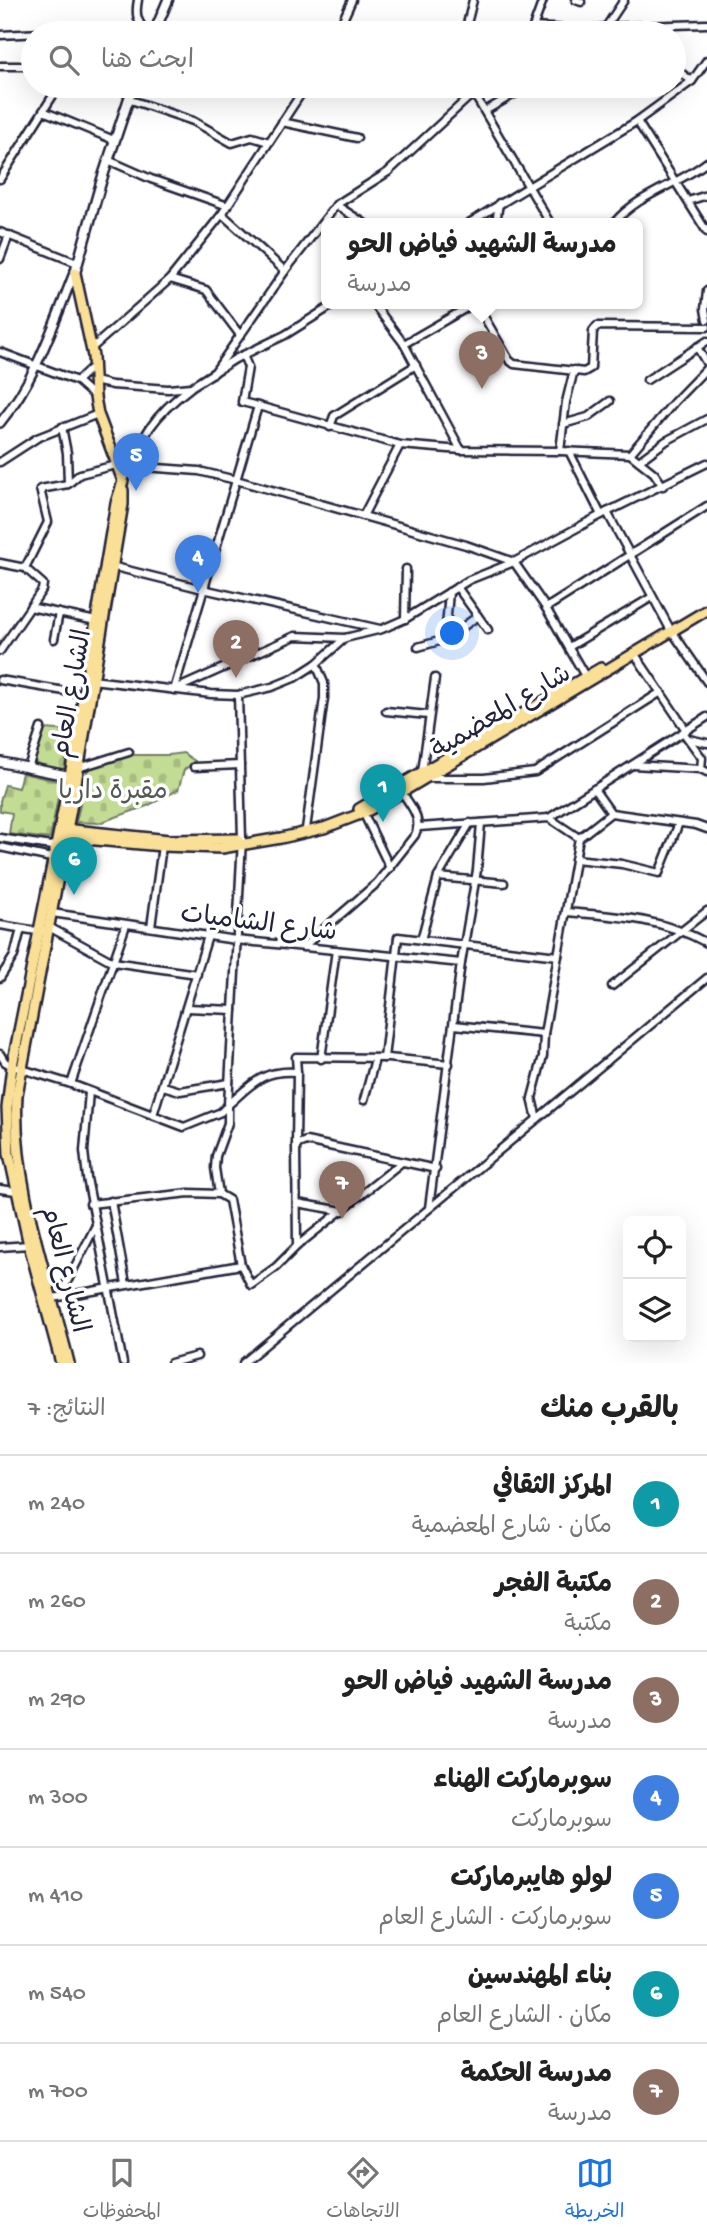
<!DOCTYPE html>
<html lang="ar">
<meta charset="utf-8">
<style>
body{margin:0;font-family:"Gochi Hand","Playpen Sans Arabic",sans-serif;background:#f6f6f6;color:#222;direction:rtl}
.controls{position:absolute;right:21px;bottom:21px;display:grid;overflow:hidden;border-radius:10px;box-shadow:0 7px 28px #0002}
.controls button{width:63px;height:63px;display:grid;place-items:center;padding:0;border:0;border-bottom:2px solid #e0e0e0;background:#fff;color:#222;font:35px sans-serif}
.you{position:absolute;left:453px;top:634px;width:24px;height:24px;margin:-18px;border:5px solid #fff;border-radius:50%;background:#1a73e8;box-shadow:0 0 0 10px #1a73e833}
.badge{display:grid;place-items:center;width:46px;height:46px;border-radius:50%;background:#1a73e8;color:#fff;font-size:23px;font-weight:700}
.pin{position:absolute;translate:-50% -58px;filter:drop-shadow(0 2px 4px #0008)}
.pin::after{content:'';position:absolute;top:37px;width:24px;height:21px;background:inherit;clip-path:polygon(0 0,100% 0,50% 100%)}
.popup{position:absolute;left:321px;top:218px;width:322px;height:91px;box-sizing:border-box;display:grid;place-content:center;border-radius:10px;background:#fff;filter:drop-shadow(0 2px 5px #0005);font-size:23px;white-space:nowrap;color:#767676}
.popup b{font-size:26px;color:#222}
.popup::after{content:'';position:absolute;left:50%;top:100%;margin-left:-14px;border:14px solid transparent;border-top-color:#fff}
.list{margin:0;padding:0;list-style:none}
h2{display:flex;justify-content:space-between;align-items:center;height:91px;margin:0;padding:0 28px;font-size:30px}
h2 small{font-size:23px;font-weight:400;color:#767676}
.list li{display:grid;grid-template-columns:46px 1fr auto;gap:21px;align-items:center;box-sizing:border-box;height:98px;padding:0 28px;border-top:2px solid #e0e0e0}
.list b{display:block;font-size:26px;white-space:nowrap}
.list p{margin:0;font-size:23px;white-space:nowrap;color:#767676}
.list em{font-size:23px;font-style:normal;color:#767676}
.icon{flex:none;width:38px;height:38px;fill:none;stroke:currentColor;stroke-width:2;stroke-linecap:round;stroke-linejoin:round}
.map{position:relative;flex:none;width:707px;height:1363px;overflow:hidden;direction:ltr}
.search{position:absolute;background:#fff;box-shadow:0 7px 28px #0002;left:21px;right:21px;top:21px;height:77px;display:flex;align-items:center;gap:18px;box-sizing:border-box;padding:0 24px;border-radius:38px;color:#767676;font-size:26px}
.sheet{height:777px;background:#fff}
nav{display:flex;justify-content:space-around;align-items:center;box-sizing:border-box;height:98px;border-top:2px solid #e0e0e0;background:#fff;font-size:19px;color:#767676}
nav a{display:grid;justify-items:center;gap:4px}
nav .on{color:#1a73e8}
.map>svg:first-child{display:block}
</style>
<div class="map">
<svg width="707" height="1363" viewBox="0 0 707 1363">
<defs>
<pattern id="cemetery-stones" width="16" height="16" patternUnits="userSpaceOnUse" patternTransform="scale(1.75)"><rect width="16" height="16" fill="#c3dc93"/><path d="M2 7V4a2 2 0 0 1 4 0v3zM10 15v-3a2 2 0 0 1 4 0v3z" fill="#a7bc80"/></pattern>
</defs>
<rect width="100%" height="100%" fill="#fff"/>
<filter id="ink" filterUnits="userSpaceOnUse"><feTurbulence type="fractalNoise" baseFrequency=".0143" numOctaves="2"/><feDisplacementMap in="SourceGraphic" scale="14" xChannelSelector="R" yChannelSelector="G"/><feConvolveMatrix kernelMatrix="1 2 1 2 8 2 1 2 1" color-interpolation-filters="sRGB"/></filter>
<g filter="url(#ink)">
<g fill="url(#cemetery-stones)" stroke="#727f67" stroke-width="2">
<polygon points="44,729 72,731 64,770 31,762"/>
<polygon points="183,753 195,761 184,770 178,790 147,806 99,823 76,822 88,768 128,755 169,755"/>
<polygon points="22,773 61,782 50,839 9,834 12,813 0,811 0,801 5,785 18,788"/>
</g>
<g fill="none" stroke-linecap="round" stroke-linejoin="round">
<g stroke="#22223b" stroke-width="11">
<g id="minor">
<path d="M138,0C135,15 137,21 147,33"/>
<polyline points="576,0 581,2"/>
<polyline points="533,27 587,30 606,27 707,24"/>
<polyline points="606,27 624,0"/>
<polyline points="465,32 473,0"/>
<polyline points="337,33 352,0"/>
<polyline points="349,33 465,30"/>
<polyline points="531,33 543,0"/>
<polyline points="0,35 42,33"/>
<polyline points="0,66 33,66"/>
<polyline points="674,68 692,81"/>
<polyline points="453,86 477,99 550,223"/>
<polyline points="128,99 193,121 232,143 252,137 269,142"/>
<polyline points="43,111 114,140"/>
<polyline points="485,111 528,86"/>
<polyline points="637,121 707,232"/>
<polyline points="282,122 357,138"/>
<polyline points="108,160 151,179 228,206"/>
<polyline points="0,179 59,86"/>
<polyline points="688,201 707,195"/>
<polyline points="336,205 364,223"/>
<polyline points="222,214 285,271"/>
<polyline points="469,223 637,121 692,81 707,60"/>
<polyline points="496,223 499,203"/>
<path d="M614,223C638,194 678,185 707,162"/>
<polyline points="0,232 77,263"/>
<polyline points="0,259 9,235"/>
<polyline points="170,279 206,290 240,335"/>
<polyline points="707,291 705,309 707,320"/>
<polyline points="373,303 404,344 475,303"/>
<polyline points="476,303 509,360 514,364 584,372 591,368 593,331 597,326 707,327"/>
<polyline points="404,344 461,450"/>
<polyline points="697,347 707,364"/>
<polyline points="92,348 170,279 222,214 306,86"/>
<polyline points="0,352 77,381 93,366"/>
<polyline points="243,355 248,367 242,402 258,406"/>
<polyline points="214,373 285,271 336,205 388,172 481,86"/>
<polyline points="647,380 707,341"/>
<polyline points="77,381 95,397"/>
<polyline points="94,381 112,385 168,389 191,387 235,359 285,335 336,303"/>
<polyline points="563,424 588,417 610,401"/>
<polyline points="330,427 334,416 416,365"/>
<polyline points="560,451 566,402 574,370"/>
<polyline points="569,451 601,515"/>
<polyline points="630,454 674,402 707,368"/>
<polyline points="639,461 666,441 707,419"/>
<polyline points="0,462 37,438 98,414"/>
<polyline points="130,466 199,471 236,480 466,545 514,562 546,608 585,676"/>
<path d="M123,481C143,437 150,418 190,388"/>
<polyline points="68,484 80,474 116,465"/>
<polyline points="607,512 669,627 707,682"/>
<polyline points="363,516 400,445"/>
<polyline points="0,563 25,568"/>
<polyline points="111,566 203,589 380,629"/>
<polyline points="457,587 488,630"/>
<polyline points="30,607 96,621"/>
<polyline points="546,608 707,506"/>
<polyline points="405,619 406,569"/>
<polyline points="54,639 59,613"/>
<polyline points="445,639 449,592"/>
<polyline points="418,647 446,639 478,616"/>
<polyline points="569,647 652,597"/>
<polyline points="0,651 42,590 43,584 25,568 48,522 40,489 68,484 67,453 62,427"/>
<polyline points="634,653 686,730"/>
<polyline points="0,680 88,695"/>
<polyline points="92,680 211,694 238,695 272,687 294,678 316,664 345,638 382,629 405,619 469,580 514,562 601,515 707,463"/>
<polyline points="176,689 295,636 345,638"/>
<polyline points="174,690 258,406 400,445 461,450 560,451 630,454 654,473 663,486"/>
<polyline points="386,711 428,715"/>
<polyline points="683,732 702,758 701,769"/>
<polyline points="689,739 707,743"/>
<polyline points="633,765 701,769 707,772"/>
<polyline points="194,767 240,765"/>
<polyline points="28,768 41,728"/>
<polyline points="78,768 129,752"/>
<polyline points="422,772 435,678"/>
<polyline points="427,778 484,778 535,772 661,692"/>
<polyline points="362,810 390,868"/>
<polyline points="611,813 696,825 707,829"/>
<polyline points="549,818 707,717"/>
<polyline points="419,827 549,818 579,838"/>
<polyline points="306,829 324,698 324,683 316,664"/>
<polyline points="0,838 58,847"/>
<polyline points="0,847 56,859"/>
<polyline points="575,859 622,864 659,873 679,823"/>
<polyline points="438,877 504,883"/>
<path d="M566,912C617,916 661,918 707,943"/>
<polyline points="52,913 236,940 461,963"/>
<polyline points="0,925 43,932"/>
<polyline points="49,927 113,962 197,974"/>
<polyline points="151,927 162,846"/>
<polyline points="421,940 438,877 470,823"/>
<path d="M303,947L377,883L415,835C423,818 410,805 401,791"/>
<polyline points="0,978 14,956 21,929"/>
<polyline points="612,986 707,911"/>
<polyline points="187,1008 233,1010"/>
<polyline points="454,1025 544,1034"/>
<polyline points="0,1054 5,1062 12,1066 71,1084 184,1127 221,1112 228,1105 242,839 238,695"/>
<polyline points="384,1058 398,937 558,956"/>
<polyline points="321,1059 336,950"/>
<polyline points="71,1084 126,925"/>
<polyline points="163,1086 180,1091 229,1083"/>
<polyline points="89,1092 84,1151 87,1178 123,1363"/>
<polyline points="364,1100 375,1059"/>
<polyline points="153,1115 208,936"/>
<polyline points="537,1119 532,1098 543,1056 544,1034 579,838 611,813 594,789"/>
<polyline points="296,1145 297,1072"/>
<path d="M436,1169L306,1141L296,1145L297,1246L276,1267L251,1285L241,1265L229,1200L219,1194L215,1168L216,1156L228,1123V1105C252,1084 263,1069 297,1072L296,1057L388,1058L449,1064"/>
<polyline points="0,1189 16,1191"/>
<polyline points="111,1201 126,1284"/>
<polyline points="297,1203 343,1211"/>
<polyline points="90,1204 189,1193 219,1194"/>
<polyline points="429,1208 461,963 477,870 481,823"/>
<polyline points="297,1246 402,1162"/>
<polyline points="0,1247 29,1245"/>
<polyline points="64,1296 65,1286 95,1227"/>
<polyline points="53,1298 241,1265"/>
<polyline points="171,1363 197,1356"/>
<polyline points="243,1363 707,978"/>
</g>
</g>
<g stroke="#22223b" stroke-width="12">
<path id="tertiary" d="M0,423C36,379 53,326 74,273"/>
</g>
<g stroke="#22223b" stroke-width="13">
<g id="secondary">
<polyline points="154,33 168,0"/>
<polyline points="75,273 102,179 133,86"/>
<polyline points="0,762 74,777"/>
</g>
</g>
<g stroke="#22223b" stroke-width="14">
<g id="primary">
<polyline points="359,809 601,668"/>
<polyline points="64,829 169,840 238,839"/>
<polyline points="63,837 162,846 222,848 281,838 324,828 363,813 392,798 707,610"/>
<polyline points="61,1363 29,1245 9,1154 7,1108 12,1066 70,776 116,503 123,481 98,414 95,397 93,356 75,273"/>
<path d="M69,1363C48,1276 12,1186 17,1095L77,777L123,504V490"/>
</g>
</g>
<use href="#minor" stroke="#fff" stroke-width="6"/>
<use href="#tertiary" stroke="#fff" stroke-width="7"/>
<use href="#secondary" stroke="#fff" stroke-width="8"/>
<use href="#primary" stroke="#fadf96" stroke-width="9"/>
</g>
</g>
<g text-anchor="middle" stroke-width="7" stroke-linejoin="round" paint-order="stroke">
<g font-size="26" fill="#22223b" stroke="#fff">
<text transform="translate(70 693) rotate(-80)" y="9">الشارع العام</text>
<text transform="translate(500 710) rotate(-31)" y="9">شارع المعضمية</text>
<text transform="translate(259 921) rotate(7)" y="9">شارع الشاميات</text>
<text transform="translate(67 1269) rotate(76)" y="9">الشارع العام</text>
</g>
<g font-size="26" fill="#525a55" stroke="#fff">
<text x="113" y="798">مقبرة داريا</text>
</g>
</g>
</svg>
<div class="controls">
<button><svg class="icon" aria-label="locate" viewBox="0 0 24 24"><circle cx="12" cy="12" r="6"/><path d="M12 2v4M12 18v4M2 12h4M18 12h4"/></svg></button>
<button><svg class="icon" aria-label="layers" viewBox="0 0 24 24"><path d="M12 4l9 5-9 5-9-5zM3 14l9 5 9-5"/></svg></button>
</div>
<div class="you"></div>
<div class="pin badge" style="left:383px;top:822px;background:#0f9aa8">1</div>
<div class="pin badge" style="left:236px;top:678px;background:#8d6e63">2</div>
<div class="pin badge" style="left:482px;top:389px;background:#8d6e63">3</div>
<div class="popup"><b>مدرسة الشهيد فياض الحو</b>مدرسة</div>
<div class="pin badge" style="left:198px;top:593px;background:#3f7fe0">4</div>
<div class="pin badge" style="left:136px;top:491px;background:#3f7fe0">5</div>
<div class="pin badge" style="left:74px;top:895px;background:#0f9aa8">6</div>
<div class="pin badge" style="left:342px;top:1219px;background:#8d6e63">7</div>
<div class="search"><svg class="icon" aria-label="search" viewBox="0 0 24 24"><circle cx="10" cy="10" r="6"/><path d="M15 15l6 6"/></svg>ابحث هنا</div>
</div>
<section class="sheet">
<h2>بالقرب منك<small>النتائج: 7</small></h2>
<ul class="list">
<li><span class="badge" style="background:#0f9aa8">1</span><div><b>المركز الثقافي</b><p>مكان · شارع المعضمية</p></div><em>240 m</em></li>
<li><span class="badge" style="background:#8d6e63">2</span><div><b>مكتبة الفجر</b><p>مكتبة</p></div><em>260 m</em></li>
<li><span class="badge" style="background:#8d6e63">3</span><div><b>مدرسة الشهيد فياض الحو</b><p>مدرسة</p></div><em>290 m</em></li>
<li><span class="badge" style="background:#3f7fe0">4</span><div><b>سوبرماركت الهناء</b><p>سوبرماركت</p></div><em>300 m</em></li>
<li><span class="badge" style="background:#3f7fe0">5</span><div><b>لولو هايبرماركت</b><p>سوبرماركت · الشارع العام</p></div><em>410 m</em></li>
<li><span class="badge" style="background:#0f9aa8">6</span><div><b>بناء المهندسين</b><p>مكان · الشارع العام</p></div><em>540 m</em></li>
<li><span class="badge" style="background:#8d6e63">7</span><div><b>مدرسة الحكمة</b><p>مدرسة</p></div><em>700 m</em></li>
</ul>
</section>
<nav>
<a class="on"><svg class="icon" aria-label="map" viewBox="0 0 24 24"><path d="M3 6l6-2 6 2 6-2v14l-6 2-6-2-6 2zM9 4v14M15 6v14"/></svg>الخريطة</a>
<a><svg class="icon" aria-label="directions" viewBox="0 0 24 24"><path d="M12 3l9 9-9 9-9-9zM9 14v-3h6M13 9l2 2-2 2"/></svg>الاتجاهات</a>
<a><svg class="icon" aria-label="saved" viewBox="0 0 24 24"><path d="M7 4h10v16l-5-4-5 4z"/></svg>المحفوظات</a>
</nav>
